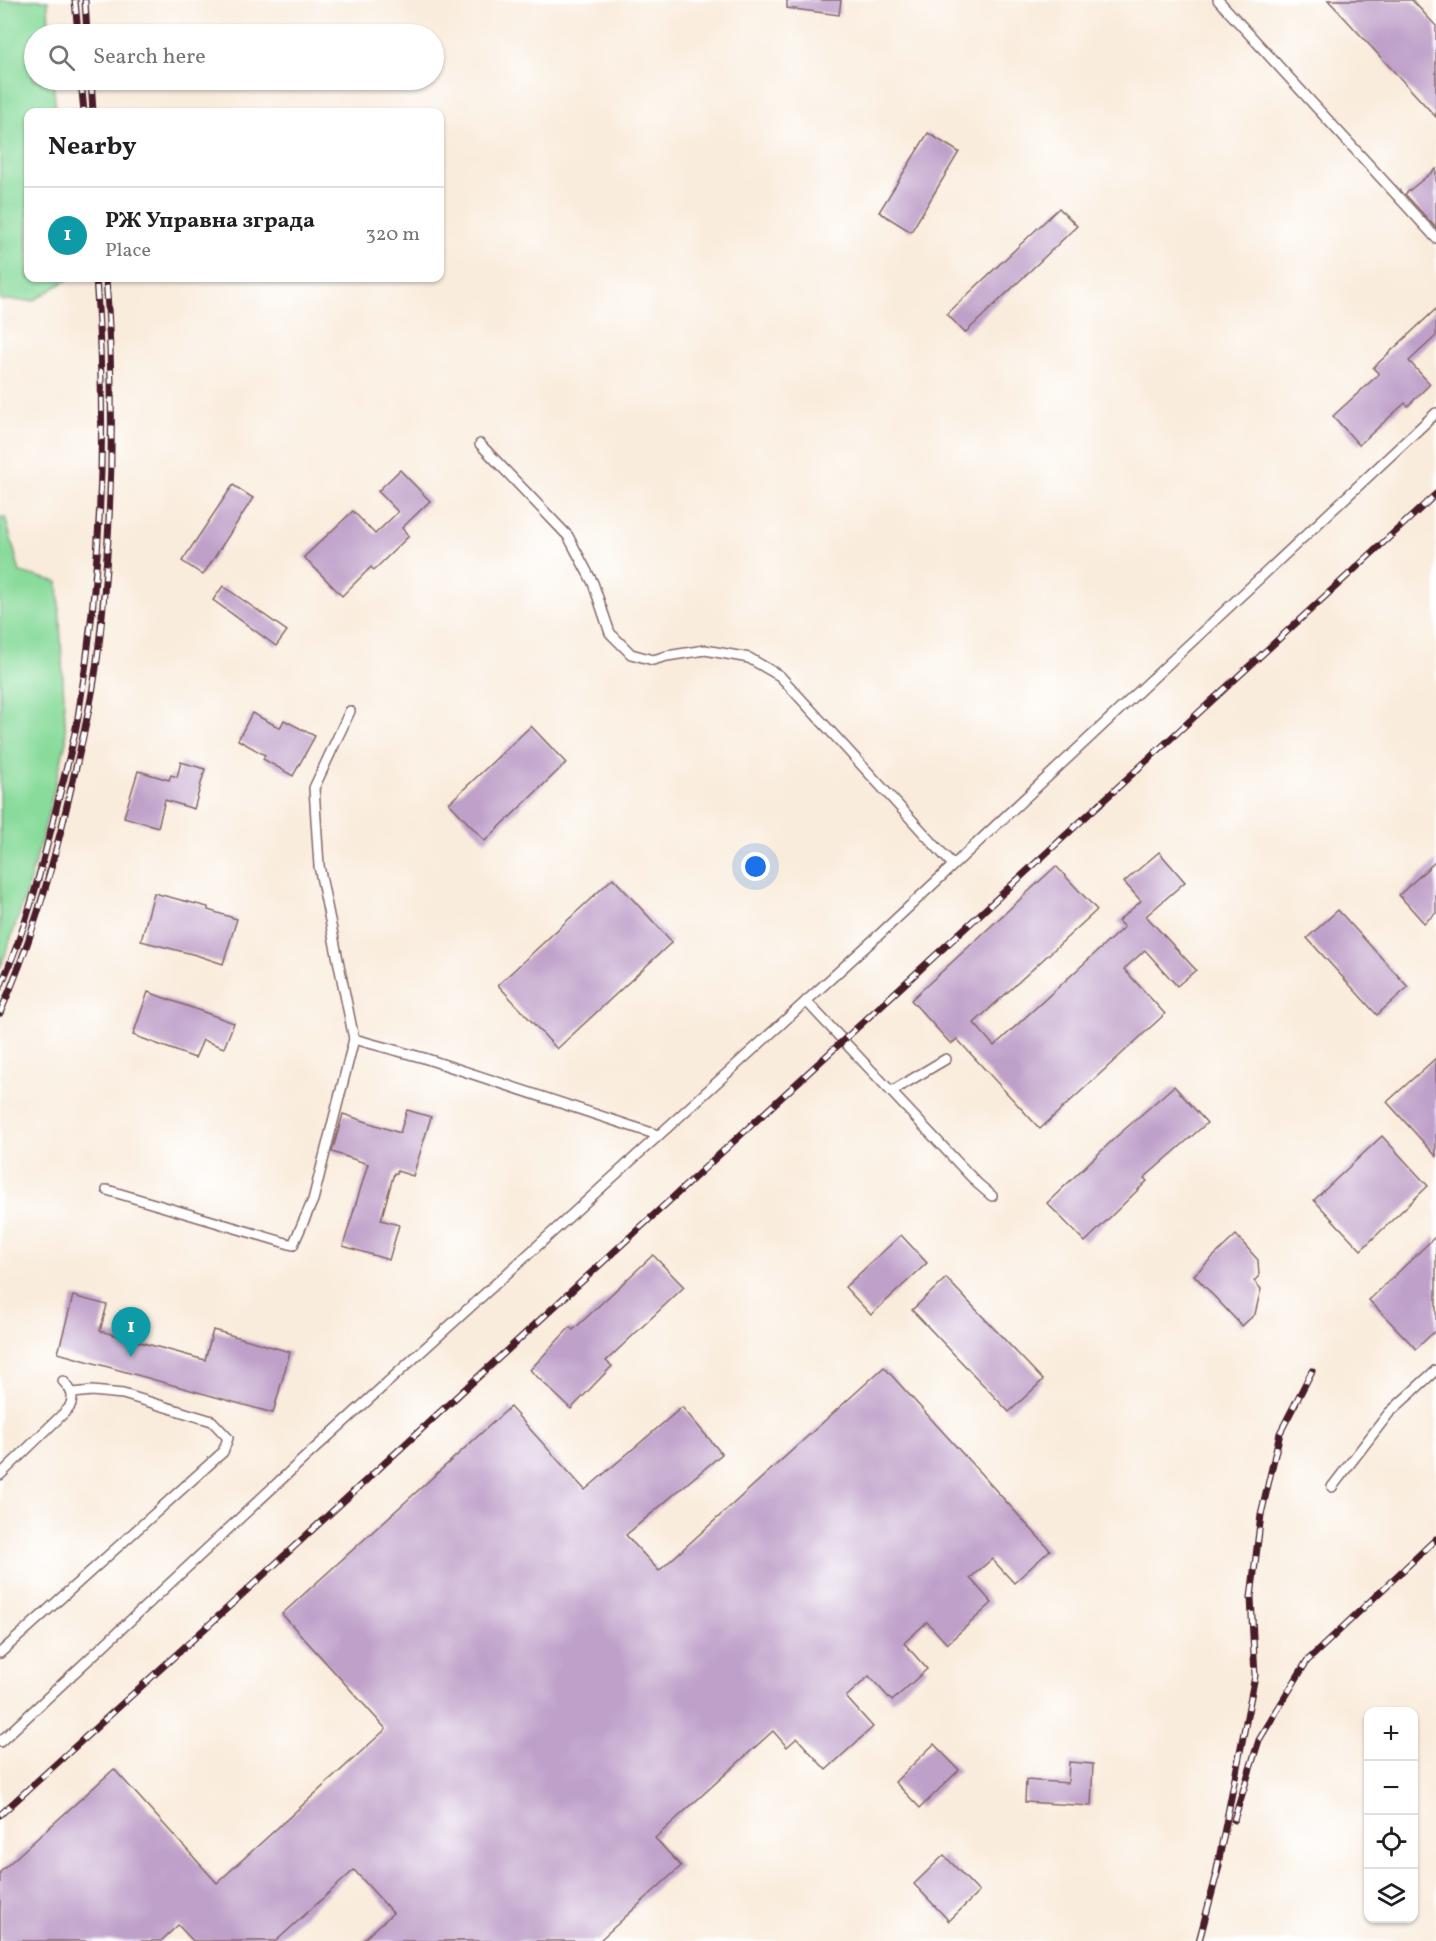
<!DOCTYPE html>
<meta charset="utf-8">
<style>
body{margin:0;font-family:Vollkorn,serif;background:#f6f6f6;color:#202124}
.controls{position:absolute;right:18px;bottom:18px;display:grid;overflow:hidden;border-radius:12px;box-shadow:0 2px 4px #0004}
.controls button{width:54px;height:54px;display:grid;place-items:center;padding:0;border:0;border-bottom:2px solid #e0e0e0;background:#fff;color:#202124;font:30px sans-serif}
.you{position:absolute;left:756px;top:867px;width:21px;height:21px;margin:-15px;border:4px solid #fff;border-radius:50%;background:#1a73e8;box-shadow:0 0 0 9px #1a73e833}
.badge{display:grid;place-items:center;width:39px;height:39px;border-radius:50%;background:#0f766e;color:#fff;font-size:20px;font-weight:700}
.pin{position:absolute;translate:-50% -50px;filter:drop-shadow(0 2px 3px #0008)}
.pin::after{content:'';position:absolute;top:32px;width:21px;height:18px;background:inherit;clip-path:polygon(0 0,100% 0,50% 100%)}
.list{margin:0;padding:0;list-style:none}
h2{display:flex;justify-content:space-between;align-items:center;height:78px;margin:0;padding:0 24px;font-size:26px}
h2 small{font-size:20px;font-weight:400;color:#757577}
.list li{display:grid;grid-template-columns:39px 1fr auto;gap:18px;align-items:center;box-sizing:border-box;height:96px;padding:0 24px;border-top:2px solid #e0e0e0}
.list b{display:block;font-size:22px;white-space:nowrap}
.list p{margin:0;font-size:20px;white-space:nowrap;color:#757577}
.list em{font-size:20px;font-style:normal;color:#757577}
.icon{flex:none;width:33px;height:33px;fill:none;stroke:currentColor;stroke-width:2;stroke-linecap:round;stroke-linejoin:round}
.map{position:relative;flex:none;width:1436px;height:1941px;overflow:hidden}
.search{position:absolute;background:#fff;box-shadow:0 2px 4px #0004;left:24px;top:24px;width:420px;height:66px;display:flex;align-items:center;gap:15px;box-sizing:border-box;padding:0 21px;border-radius:33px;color:#757577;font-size:22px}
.panel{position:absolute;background:#fff;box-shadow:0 2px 4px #0004;left:24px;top:108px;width:420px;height:174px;border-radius:12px}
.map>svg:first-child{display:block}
</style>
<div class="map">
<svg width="1436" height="1941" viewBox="0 0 1436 1941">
<rect width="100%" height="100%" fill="#fff"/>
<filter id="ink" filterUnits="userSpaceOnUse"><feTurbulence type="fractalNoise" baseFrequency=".0167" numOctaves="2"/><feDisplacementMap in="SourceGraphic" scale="12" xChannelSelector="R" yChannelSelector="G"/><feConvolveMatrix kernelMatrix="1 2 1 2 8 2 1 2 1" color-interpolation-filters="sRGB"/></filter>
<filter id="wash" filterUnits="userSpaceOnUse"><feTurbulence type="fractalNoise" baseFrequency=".008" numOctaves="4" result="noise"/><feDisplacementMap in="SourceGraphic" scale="24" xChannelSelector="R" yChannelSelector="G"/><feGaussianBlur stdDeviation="1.35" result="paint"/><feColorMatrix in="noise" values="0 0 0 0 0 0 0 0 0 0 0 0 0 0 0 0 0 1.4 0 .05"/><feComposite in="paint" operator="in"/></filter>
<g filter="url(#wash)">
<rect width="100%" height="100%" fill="#f9ecdc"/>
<g fill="#89db9b" stroke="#6a7d63" stroke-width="1.5">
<polygon points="0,0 48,0 49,34 34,34 34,80 53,80 56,112 28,112 28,278 70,278 33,301 0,300"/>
<polygon points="0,517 5,517 20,572 58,582 66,741 41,842 21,909 0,969"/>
</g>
<g id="blocks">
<g fill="#bfa0c9">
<polygon points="787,0 841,0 839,15 787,8"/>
<polygon points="1328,0 1412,0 1436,26 1436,117"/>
<polygon points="928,133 959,152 911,232 879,212"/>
<polygon points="1436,169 1436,228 1405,194"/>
<polygon points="1059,208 1077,226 965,333 947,314"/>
<polygon points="1436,309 1436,336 1409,361 1430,384 1408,406 1405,403 1359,445 1333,416 1379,374 1373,368"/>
<polygon points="400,470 430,501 402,528 409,536 374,570 371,567 342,596 304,557 353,511 375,534 398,512 378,491"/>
<polygon points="233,485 253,498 203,575 182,561"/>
<polygon points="223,586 287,631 276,646 213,600"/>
<polygon points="252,713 280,728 284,720 315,736 293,776 263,759 265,755 238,740"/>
<polygon points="531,726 566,763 485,841 449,803"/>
<polygon points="181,762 205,769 194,809 165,800 158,827 124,817 138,771 169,780 171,775 177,777"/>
<polygon points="1159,852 1185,882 1146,916 1196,970 1177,986 1145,950 1124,969 1165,1014 1040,1129 957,1039 951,1044 911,1000 1056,866 1097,910 974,1023 994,1046 1124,927 1118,921 1141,901 1124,882"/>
<polygon points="1436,861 1436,913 1424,923 1399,895"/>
<polygon points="613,878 672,942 557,1049 498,985"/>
<polygon points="154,893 208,907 208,910 237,919 223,964 196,955 141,941"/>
<polygon points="1338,910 1408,987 1377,1015 1307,938"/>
<polygon points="148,992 234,1023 224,1048 203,1040 195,1058 133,1035"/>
<polygon points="1436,1058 1436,1156 1387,1102"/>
<polygon points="1174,1086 1207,1123 1144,1178 1147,1181 1085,1242 1047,1203 1117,1136"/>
<polygon points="407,1110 431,1117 413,1176 397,1171 397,1174 394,1173 381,1220 399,1225 389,1260 343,1246 368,1164 332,1152 343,1114 400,1133"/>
<polygon points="1382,1136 1428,1186 1361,1250 1314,1200"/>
<polygon points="901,1235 927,1263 871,1315 845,1287"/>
<polygon points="1236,1235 1258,1260 1259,1276 1254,1281 1261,1289 1255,1314 1242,1326 1194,1275"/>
<polygon points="1436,1236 1436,1330 1416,1349 1369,1300"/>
<polygon points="653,1255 684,1287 606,1361 612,1366 571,1409 530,1370 570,1327 573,1330"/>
<polygon points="946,1278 1043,1380 1009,1412 912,1310"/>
<polygon points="73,1296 107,1305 100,1331 205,1360 213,1330 290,1352 273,1413 58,1353"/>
<polygon points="884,1367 1050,1550 1014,1583 992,1559 970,1578 992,1603 947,1644 927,1622 904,1643 927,1669 892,1701 869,1676 846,1697 873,1727 826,1770 797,1738 787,1747 773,1731 655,1838 681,1866 599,1941 362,1941 393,1913 354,1870 276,1941 193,1941 178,1925 161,1941 0,1941 0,1872 114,1769 217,1883 386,1729 282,1614 510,1407 585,1490 682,1407 722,1454 626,1535 659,1571"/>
<polygon points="934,1744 959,1770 920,1808 895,1782"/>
<polygon points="1069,1762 1093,1764 1091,1806 1025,1802 1026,1780 1068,1783"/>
<polygon points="944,1855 979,1892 949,1921 914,1884"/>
</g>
</g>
</g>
<g filter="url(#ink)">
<use href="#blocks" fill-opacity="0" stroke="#876769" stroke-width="1.5"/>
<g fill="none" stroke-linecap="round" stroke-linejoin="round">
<g stroke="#876769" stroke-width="12">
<g id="lane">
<polyline points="1218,0 1436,238"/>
<polyline points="480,444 568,536 593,583 610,633 631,654 653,660 667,656 705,650 749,658 780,676 953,865"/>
<polyline points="806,1001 977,1183 992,1196"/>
<polyline points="354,1039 424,1058 658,1135"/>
<polyline points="892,1091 946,1059"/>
<polyline points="107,1190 293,1245 313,1200 354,1039 319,866 314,788 350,711"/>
<path d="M0,1475L69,1408C75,1396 72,1390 63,1381"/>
<polyline points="1332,1487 1389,1413 1436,1370"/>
<polyline points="0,1653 223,1452 228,1438 212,1421 123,1394 92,1391 73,1393"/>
<polyline points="0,1742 300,1462 881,933 1436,413"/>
</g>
</g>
<use href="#lane" stroke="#fff" stroke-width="9"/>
<g stroke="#4a1f2b" stroke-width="7">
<g id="rail">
<polyline points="75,0 78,34"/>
<polyline points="85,0 87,34"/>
<polyline points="81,80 84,112"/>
<polyline points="91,80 93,112"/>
<path d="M0,987C26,930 42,867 57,805C64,776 73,747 78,717C102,572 107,424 96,278"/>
<path d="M0,1013C31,943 52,871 69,797C78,758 88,720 94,681C101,639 104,597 107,555C113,463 113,370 106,278"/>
<polyline points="0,1815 234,1602 1436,494"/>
<polyline points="1234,1820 1259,1740 1307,1661 1436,1539"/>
<polyline points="1216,1874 1255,1676 1251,1597 1261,1515 1280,1433 1312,1371"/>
<polyline points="1199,1941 1219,1866"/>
</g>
</g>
<use href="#rail" stroke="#fff" stroke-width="4.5" stroke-dasharray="14" stroke-linecap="butt"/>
</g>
</g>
</svg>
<div class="controls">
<button>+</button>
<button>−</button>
<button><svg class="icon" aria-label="locate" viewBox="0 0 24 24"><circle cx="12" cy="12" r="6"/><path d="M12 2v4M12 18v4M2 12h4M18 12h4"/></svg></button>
<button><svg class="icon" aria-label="layers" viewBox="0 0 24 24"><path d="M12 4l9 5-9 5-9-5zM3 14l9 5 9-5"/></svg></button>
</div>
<div class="you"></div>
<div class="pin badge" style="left:131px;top:1357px;background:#0f9aa8">1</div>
<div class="search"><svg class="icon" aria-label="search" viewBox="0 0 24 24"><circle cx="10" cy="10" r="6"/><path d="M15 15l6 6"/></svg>Search here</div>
<section class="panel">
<h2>Nearby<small></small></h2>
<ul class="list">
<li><span class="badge" style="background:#0f9aa8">1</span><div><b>РЖ Управна зграда</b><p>Place</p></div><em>320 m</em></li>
</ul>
</section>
</div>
